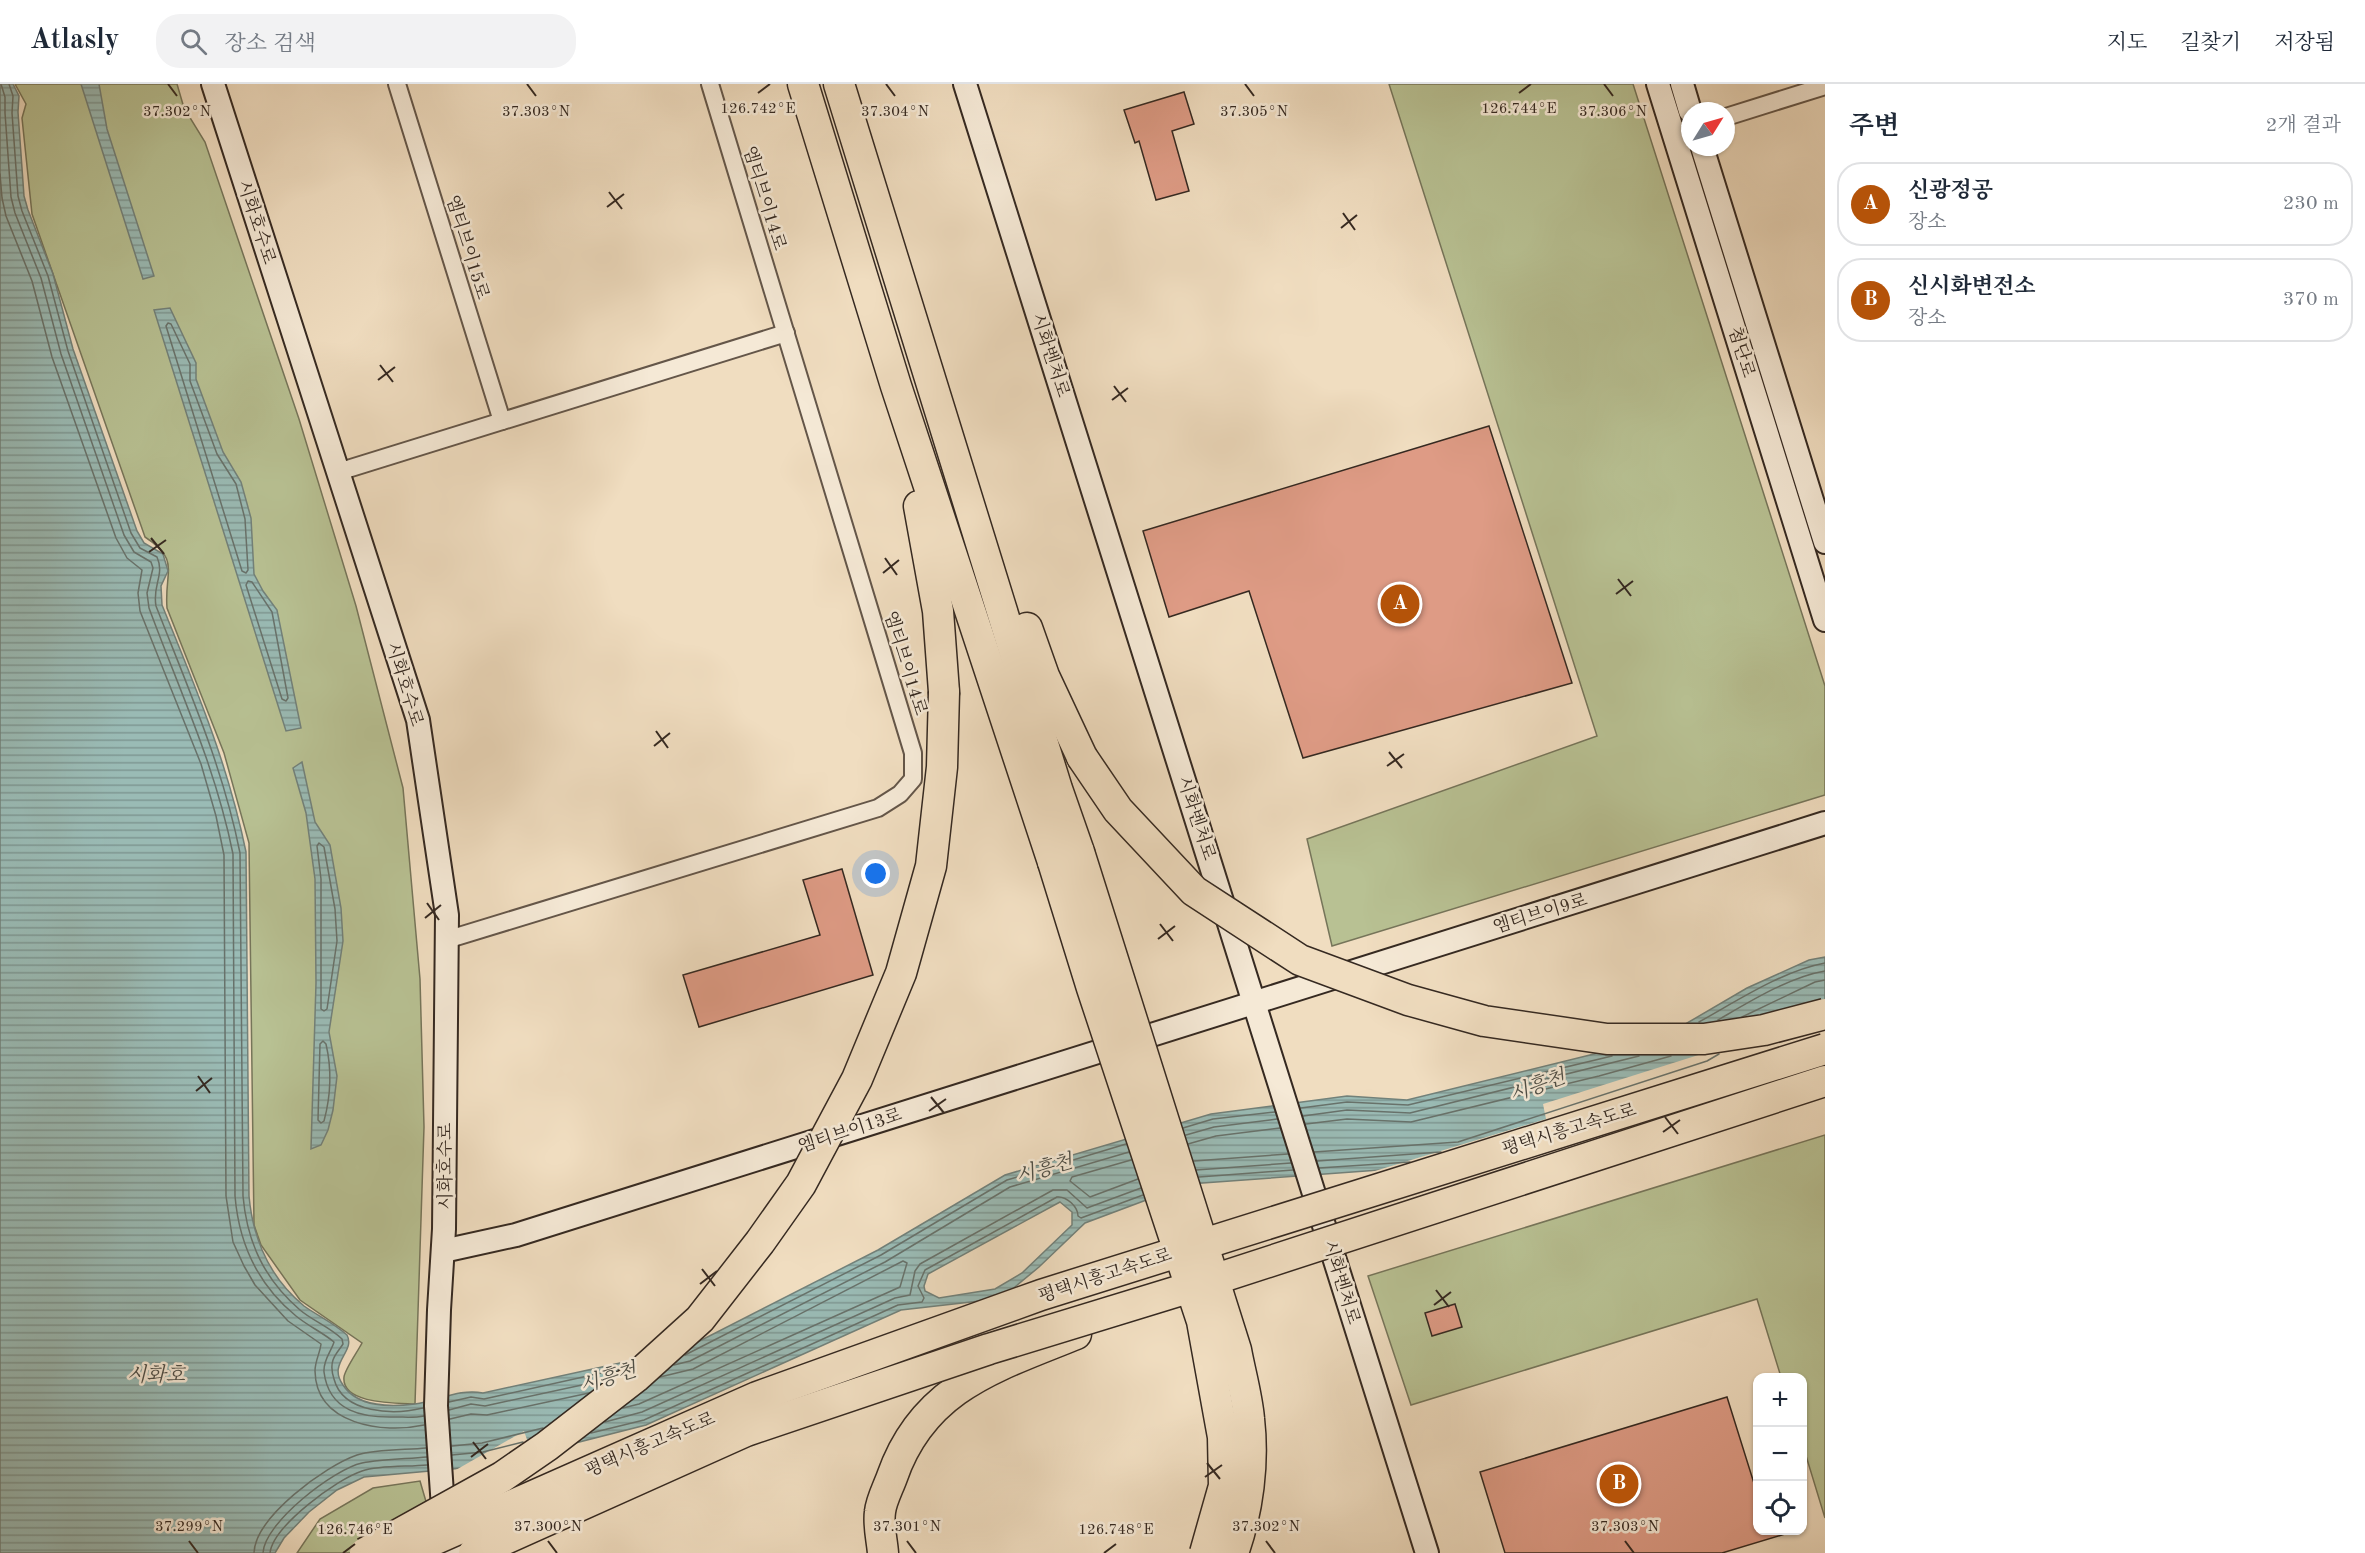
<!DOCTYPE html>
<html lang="ko">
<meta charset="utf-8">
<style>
body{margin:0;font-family:"Old Standard TT","Noto Serif KR",serif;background:#f2f2f3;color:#1f2937}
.controls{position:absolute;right:18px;bottom:18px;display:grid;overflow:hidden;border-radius:12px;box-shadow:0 2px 4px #0004}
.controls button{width:54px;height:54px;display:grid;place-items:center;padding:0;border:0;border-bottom:2px solid #e0e1e3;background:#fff;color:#1f2937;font:30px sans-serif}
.compass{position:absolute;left:1681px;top:18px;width:54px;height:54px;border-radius:50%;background:#fff;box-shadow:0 2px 4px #0004;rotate:53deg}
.you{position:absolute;left:876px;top:790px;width:21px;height:21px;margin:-15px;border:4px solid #fff;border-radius:50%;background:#1a73e8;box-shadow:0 0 0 9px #1a73e833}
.badge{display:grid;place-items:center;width:39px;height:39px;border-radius:50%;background:#b45309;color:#fff;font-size:20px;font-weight:700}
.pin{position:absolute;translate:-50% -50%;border:3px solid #fff;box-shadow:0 2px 6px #0006}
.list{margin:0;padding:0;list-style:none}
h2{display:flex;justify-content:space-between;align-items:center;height:78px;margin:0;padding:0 24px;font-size:26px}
h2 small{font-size:20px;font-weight:400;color:#747a83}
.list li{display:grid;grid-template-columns:39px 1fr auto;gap:18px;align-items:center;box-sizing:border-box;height:84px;margin:0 12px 12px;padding:0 12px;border:2px solid #e0e1e3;border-radius:24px}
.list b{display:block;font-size:22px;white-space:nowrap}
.list p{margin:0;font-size:20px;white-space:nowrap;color:#747a83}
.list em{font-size:20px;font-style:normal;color:#747a83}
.icon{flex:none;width:33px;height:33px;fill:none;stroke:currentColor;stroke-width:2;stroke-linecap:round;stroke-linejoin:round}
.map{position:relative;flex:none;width:1825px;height:1469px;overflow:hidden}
header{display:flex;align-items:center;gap:36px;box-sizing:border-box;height:84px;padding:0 30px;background:#fff;border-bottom:2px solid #e0e1e3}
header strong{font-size:28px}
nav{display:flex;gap:33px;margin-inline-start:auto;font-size:21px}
.search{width:420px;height:54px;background:#f2f2f3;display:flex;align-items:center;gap:15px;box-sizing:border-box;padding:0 21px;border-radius:24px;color:#747a83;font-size:22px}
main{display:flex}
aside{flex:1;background:#fff}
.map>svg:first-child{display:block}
</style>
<header>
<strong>Atlasly</strong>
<div class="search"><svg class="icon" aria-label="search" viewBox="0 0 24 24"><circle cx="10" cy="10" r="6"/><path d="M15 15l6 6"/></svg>장소 검색</div>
<nav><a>지도</a><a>길찾기</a><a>저장됨</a></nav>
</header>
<main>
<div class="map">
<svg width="1825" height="1469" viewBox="0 0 1825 1469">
<defs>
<pattern id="water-rules" width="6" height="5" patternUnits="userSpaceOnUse" patternTransform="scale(1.5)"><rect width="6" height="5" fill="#9abbb5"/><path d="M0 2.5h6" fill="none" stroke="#7e9893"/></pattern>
</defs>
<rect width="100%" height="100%" fill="#f0ddc0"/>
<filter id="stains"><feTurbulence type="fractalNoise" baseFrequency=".00333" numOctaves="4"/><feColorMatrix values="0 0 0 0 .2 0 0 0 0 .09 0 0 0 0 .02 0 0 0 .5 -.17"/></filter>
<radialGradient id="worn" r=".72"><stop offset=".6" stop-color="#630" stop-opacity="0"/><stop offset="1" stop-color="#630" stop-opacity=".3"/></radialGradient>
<g fill="#b8c193" stroke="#76755a" stroke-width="1.5">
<path d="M15,0H177L184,24L205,58L299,335L356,522L403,704L420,895L424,1043L415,1320C399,1319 341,1321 344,1293C345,1285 358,1267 362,1259L300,1216L261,1161L254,1141L249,759L224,669L167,524C164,488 181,476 145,453L32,130L22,34L26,20Z"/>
<polygon points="1389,0 1633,0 1825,602 1825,711 1332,862 1307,755 1597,652"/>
<polygon points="1825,1051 1825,1434 1803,1362 1802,1294 1781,1293 1757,1215 1411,1321 1368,1192"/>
<polygon points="420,1397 441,1469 297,1469 320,1435 373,1404"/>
</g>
<g fill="url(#water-rules)" stroke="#72817a" stroke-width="1.5" fill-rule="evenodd">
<path d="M0,0H13L19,12L18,28L24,112L28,126L53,190L73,265L137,447L144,459L163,470L168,487L161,502L162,521C196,604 228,680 246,768L249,1112C253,1156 269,1193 304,1222C318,1232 334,1239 347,1251C356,1268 327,1279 343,1301C358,1324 391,1323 415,1320C438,1317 460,1304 483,1309L684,1265L878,1166L1005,1091L1211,1030L1347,1012L1407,1016L1594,970L1670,949L1747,904L1809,876L1825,873V926L1462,1080L1189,1100L1085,1139L1039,1183L1010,1207L980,1217L901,1226L646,1341L485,1382L364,1393L337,1406L309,1428L284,1454L275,1469H0ZM1060,1118L1072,1128V1141L1022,1189L995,1205L939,1214L925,1207L924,1202L928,1190Z"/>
<polygon points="81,0 99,0 107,45 154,192 143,195"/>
<polygon points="170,224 196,279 196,295 223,368 241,398 251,434 254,490 263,507 277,526 301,644 286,647 154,226"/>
<polygon points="302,678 315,738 330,761 341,824 343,857 329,948 337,992 333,1026 328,1046 321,1061 311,1065 316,899 315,795 306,729 293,684"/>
</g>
<g fill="#f0ddc0">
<polygon points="1825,919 1825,929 1719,1000 1463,1083 1365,1090 1546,1035 1543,1020 1727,962 1723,937"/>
<polygon points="524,1347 533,1373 486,1385 454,1387"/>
</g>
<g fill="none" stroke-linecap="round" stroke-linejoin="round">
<g stroke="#68726b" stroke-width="1.5">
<path d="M1,0L5,13V29L11,113L15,129L41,194L61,270L124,451L134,468L151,478L153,484L147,509L149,524C180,608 215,681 233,770L235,1112C239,1160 258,1201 296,1232C308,1242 322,1248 334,1258C331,1268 323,1276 324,1288C329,1328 363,1334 396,1333C405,1333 414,1334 424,1332"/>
<path d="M9,0L13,12L12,29L18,112L22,127L48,192L68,267L131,449L140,464L157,473C165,491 152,501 156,522C188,604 223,683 240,769L243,1112C247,1158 264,1195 300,1226C313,1237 330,1243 342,1255L343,1260C340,1265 335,1270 333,1276C331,1282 332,1289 334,1295C343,1330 394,1331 423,1324"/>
<path d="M0,90L2,114L6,132L32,197L52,273L116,454L127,474L142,486L138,509L140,527L201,680L216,732L224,771L226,1112L233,1158L244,1182L255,1201L288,1237L321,1260C320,1269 315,1277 315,1287C316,1341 383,1350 424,1341"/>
<polygon points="168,239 171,240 190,280 190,297 217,370 236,400 245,435 248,486 246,489 242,487 166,242"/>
<polygon points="248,497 252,498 272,528 288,614 286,617 282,615 246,501"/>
<polygon points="319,759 324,763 335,825 337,857 327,925 324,927 321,925 321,795 317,762"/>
<polyline points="1742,933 1815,898 1825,896"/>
<path d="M1718,936C1749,918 1789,893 1825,887"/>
<path d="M1699,938C1737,917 1782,887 1825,879"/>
<path d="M323,957L326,960C332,986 331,1011 324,1037L321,1039L318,1036L320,960Z"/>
<polyline points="1301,1024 1347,1018 1408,1021 1612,972"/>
<polyline points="1303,1032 1347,1026 1410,1029 1639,972"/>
<polyline points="1306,1040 1347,1035 1411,1038 1599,992 1671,972"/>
<polyline points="1183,1044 1213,1035 1275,1028"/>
<polyline points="1186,1051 1214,1043 1277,1035"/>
<polyline points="1188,1060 1216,1052 1280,1044"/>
<polyline points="1314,1068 1458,1058 1707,977 1719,970"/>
<polyline points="1131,1076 1072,1093 1070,1097 1090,1113 1138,1095"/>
<polyline points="1194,1077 1288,1070"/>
<polyline points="1317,1077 1441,1068"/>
<polyline points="1319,1084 1410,1078"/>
<polyline points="1196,1086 1291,1079"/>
<polyline points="1199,1093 1293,1086"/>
<polyline points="685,1271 881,1171 1007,1096 1126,1060"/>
<polyline points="674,1281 690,1277 885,1178 1010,1103 1129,1068"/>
<polyline points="449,1318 471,1313 484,1315 619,1285"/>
<polyline points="623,1324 639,1320 900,1203 907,1179 903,1177 693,1285 660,1293"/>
<polyline points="449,1326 471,1320 485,1322 605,1296"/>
<polyline points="450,1335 471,1330 487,1331 589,1309"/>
<polyline points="605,1338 642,1328 895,1214 910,1211 915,1187 920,1180 1053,1106 1067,1106 1087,1124 1141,1104"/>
<path d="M591,1349L644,1336L898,1221L922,1218L924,1214L918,1202L925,1186L1057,1113C1067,1112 1078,1123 1078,1132L1081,1134L1143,1111"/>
<polyline points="452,1362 482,1359 543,1344"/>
<polyline points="452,1371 483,1368 523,1358"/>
<path d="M254,1469C255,1433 325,1382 357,1371C376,1365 406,1366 426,1364"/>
<path d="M263,1469C264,1439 334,1385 362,1379C383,1375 406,1375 427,1373"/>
<path d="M270,1469C273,1442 337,1395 362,1387C380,1381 408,1383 427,1381"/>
</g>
</g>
<g fill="#de9b85" stroke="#352921" stroke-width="1.5">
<polygon points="1184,8 1194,40 1172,47 1189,107 1156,116 1139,57 1135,59 1124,26"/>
<polygon points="1489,342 1572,599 1303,674 1249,507 1169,533 1143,447"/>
<polygon points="842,785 873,891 699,943 683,891 820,851 803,796"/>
<polygon points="1455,1220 1462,1243 1432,1252 1425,1229"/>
<polygon points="1727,1313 1758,1412 1758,1446 1785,1446 1785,1450 1722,1469 1505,1469 1480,1388"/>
</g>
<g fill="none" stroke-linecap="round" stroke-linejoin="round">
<g stroke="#645649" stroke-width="20">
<g id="street">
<polyline points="397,0 502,337"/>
<polyline points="1726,33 1825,2"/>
<polyline points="1674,49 1690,44"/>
<polyline points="338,388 786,249"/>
<polyline points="446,856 878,724 900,710 913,695 913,669 710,0"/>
</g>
</g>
<g stroke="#352921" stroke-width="26">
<g id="secondary">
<polyline points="213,0 418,636 447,831 444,1145 439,1226 436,1322 443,1424 455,1469"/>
<polyline points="965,0 1427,1469"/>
<polyline points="1658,0 1825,536"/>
<polyline points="1682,0 1690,27"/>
<polyline points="1702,63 1825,458"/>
<polyline points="443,1167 516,1151 1825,739"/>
</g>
</g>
<g stroke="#352921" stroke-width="33">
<g id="highway">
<polyline points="803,0 896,302 1053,778"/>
<polyline points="839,0 1057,705 1079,768"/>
<polyline points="919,422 938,527 944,608"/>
<polyline points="1027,544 1044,592 1082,673"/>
<path d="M883,1469C882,1456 878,1441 880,1428C881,1417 888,1404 892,1393C923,1303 995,1283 1076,1250"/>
</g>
</g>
<use href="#street" stroke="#f5e9d6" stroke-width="16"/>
<use href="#secondary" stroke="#f5e9d6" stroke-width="22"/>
<use href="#highway" stroke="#f0ddc0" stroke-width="30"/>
<g stroke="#352921" stroke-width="33" stroke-linecap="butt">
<g id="highway-bridge">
<polyline points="1082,673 1118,726 1194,807 1300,876 1408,916 1484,937 1607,955 1704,955 1764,946 1825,930"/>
<path d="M1079,768L1236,1266C1240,1288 1247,1312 1249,1335C1254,1379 1248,1427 1233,1469"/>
<polyline points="1053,778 1092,904 1202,1237 1223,1353 1224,1402 1205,1469"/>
<polyline points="365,1469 502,1393 547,1362 636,1293 700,1235 760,1158 801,1100 857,995 901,889 931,782 942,683 944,608"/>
<polyline points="404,1469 757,1313 1041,1211 1825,965"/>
<polyline points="474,1469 746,1347 989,1265 1185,1205 1825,997"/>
</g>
</g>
<use href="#highway-bridge" stroke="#f0ddc0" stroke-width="30"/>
</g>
<path fill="none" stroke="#352921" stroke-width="2" d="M168,0L177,12M527,0L536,12M886,0L895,12M1245,0L1254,12M1604,0L1613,12M758,9L770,0M1519,9L1531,0M609,108L622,125M607,123L624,110M1343,129L1355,146M1341,144L1357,131M380,281L393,298M378,296L395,283M1114,302L1126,318M1112,316L1128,304M151,454L164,470M149,468L166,456M885,474L897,491M883,489L899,476M1618,495L1631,512M1616,510L1633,497M656,647L668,664M654,662L670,649M1389,668L1402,684M1387,682L1404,670M427,819L439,836M425,834L441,821M1160,840L1173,857M1158,855L1175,842M198,992L210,1009M196,1007L212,994M931,1013L944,1029M929,1027L946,1015M1665,1033L1678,1050M1663,1048L1680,1036M702,1185L715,1202M700,1200L717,1187M1436,1206L1449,1223M1434,1221L1451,1208M473,1358L486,1375M471,1373L488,1360M1207,1379L1220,1395M1205,1393L1222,1381M189,1457L198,1469M548,1457L557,1469M907,1457L916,1469M1266,1457L1275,1469M1625,1457L1634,1469M343,1469L355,1460M1104,1469L1116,1460"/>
<g text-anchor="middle" stroke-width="5" stroke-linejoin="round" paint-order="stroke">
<g font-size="18" fill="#352921" stroke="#f5e9d6">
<text transform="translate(765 114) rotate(73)" y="6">엠티브이14로</text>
<text transform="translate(257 138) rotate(72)" y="6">시화호수로</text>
<text transform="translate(468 163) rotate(73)" y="6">엠티브이15로</text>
<text transform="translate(1742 268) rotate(73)" y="6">첨단로</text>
<text transform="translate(1051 271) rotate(72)" y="6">시화벤처로</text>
<text transform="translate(906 579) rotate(73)" y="6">엠티브이14로</text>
<text transform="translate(405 600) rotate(73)" y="6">시화호수로</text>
<text transform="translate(1197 734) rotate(72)" y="6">시화벤처로</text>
<text transform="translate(1540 829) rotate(-17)" y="6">엠티브이9로</text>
<text transform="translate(1569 1045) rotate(-17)" y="6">평택시흥고속도로</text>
<text transform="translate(850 1046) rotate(-18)" y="6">엠티브이13로</text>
<text transform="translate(445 1082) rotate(-90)" y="6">시화호수로</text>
<text transform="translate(1105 1191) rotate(-18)" y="6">평택시흥고속도로</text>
<text transform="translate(1342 1198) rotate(73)" y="6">시화벤처로</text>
<text transform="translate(650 1360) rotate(-23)" y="6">평택시흥고속도로</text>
</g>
<g font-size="20" font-style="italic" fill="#4e4e46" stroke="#f5e9d6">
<text transform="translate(1537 1001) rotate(-20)" y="7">시흥천</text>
<text transform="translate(1044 1084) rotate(-16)" y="7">시흥천</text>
<text x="156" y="1297">시화호</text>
<text transform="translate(608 1293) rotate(-17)" y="7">시흥천</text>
</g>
</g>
<g font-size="15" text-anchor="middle" fill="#352921" stroke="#f5e9d6" stroke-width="5" stroke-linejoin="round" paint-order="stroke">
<text x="758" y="29">126.742°E</text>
<text x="1519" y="29">126.744°E</text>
<text x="177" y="32">37.302°N</text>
<text x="536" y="32">37.303°N</text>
<text x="895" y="32">37.304°N</text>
<text x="1254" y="32">37.305°N</text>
<text x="1613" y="32">37.306°N</text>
<text x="189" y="1447">37.299°N</text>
<text x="548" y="1447">37.300°N</text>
<text x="907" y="1447">37.301°N</text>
<text x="1266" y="1447">37.302°N</text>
<text x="1625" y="1447">37.303°N</text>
<text x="355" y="1450">126.746°E</text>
<text x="1116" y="1450">126.748°E</text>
</g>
<rect width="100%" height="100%" filter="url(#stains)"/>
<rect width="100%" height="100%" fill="url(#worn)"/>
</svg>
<div class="controls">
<button>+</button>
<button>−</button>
<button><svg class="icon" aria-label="locate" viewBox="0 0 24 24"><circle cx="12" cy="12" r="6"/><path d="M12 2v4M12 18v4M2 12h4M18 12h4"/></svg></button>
</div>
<svg class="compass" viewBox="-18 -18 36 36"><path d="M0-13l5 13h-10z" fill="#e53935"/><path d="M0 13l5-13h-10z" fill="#747a83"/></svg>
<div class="you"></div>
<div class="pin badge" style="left:1400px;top:520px">A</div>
<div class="pin badge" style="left:1619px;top:1400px">B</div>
</div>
<aside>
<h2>주변<small>2개 결과</small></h2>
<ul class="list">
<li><span class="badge">A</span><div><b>신광정공</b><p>장소</p></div><em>230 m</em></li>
<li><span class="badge">B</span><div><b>신시화변전소</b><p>장소</p></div><em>370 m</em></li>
</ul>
</aside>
</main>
